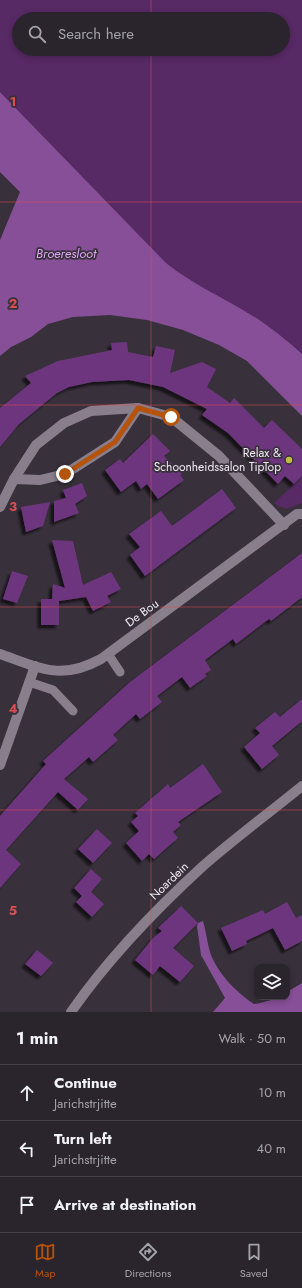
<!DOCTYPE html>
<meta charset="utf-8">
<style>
body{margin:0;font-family:Jost,sans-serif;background:#363038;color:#f1f3f6}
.controls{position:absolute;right:12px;bottom:12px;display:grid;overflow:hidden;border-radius:8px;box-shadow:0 2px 6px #0003}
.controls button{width:36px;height:36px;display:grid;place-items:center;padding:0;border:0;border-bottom:1px solid #464148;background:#2a242c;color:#f1f3f6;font:20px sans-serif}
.stop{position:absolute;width:12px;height:12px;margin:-9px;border:3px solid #b45309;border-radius:50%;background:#fff}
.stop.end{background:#b45309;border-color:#fff;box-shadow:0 1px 4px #0008}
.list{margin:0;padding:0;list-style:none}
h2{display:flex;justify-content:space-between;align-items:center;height:52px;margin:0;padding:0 16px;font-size:17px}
h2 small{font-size:13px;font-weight:400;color:#a5a4a9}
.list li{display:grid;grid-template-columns:26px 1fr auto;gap:12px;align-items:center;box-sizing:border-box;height:56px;padding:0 16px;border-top:1px solid #464148}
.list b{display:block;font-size:15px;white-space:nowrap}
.list p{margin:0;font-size:13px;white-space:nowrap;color:#a5a4a9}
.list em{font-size:13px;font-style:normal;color:#a5a4a9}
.icon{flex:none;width:22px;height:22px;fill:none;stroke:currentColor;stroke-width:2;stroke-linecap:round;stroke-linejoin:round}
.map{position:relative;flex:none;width:302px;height:1012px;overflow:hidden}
.search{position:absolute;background:#2a242c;box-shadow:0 2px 6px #0003;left:12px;right:12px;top:12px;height:44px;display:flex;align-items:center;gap:10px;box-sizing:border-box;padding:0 14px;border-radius:22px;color:#a5a4a9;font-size:15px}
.sheet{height:220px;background:#2a242c}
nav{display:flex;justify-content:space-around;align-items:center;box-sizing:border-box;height:56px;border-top:1px solid #464148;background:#2a242c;font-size:11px;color:#a5a4a9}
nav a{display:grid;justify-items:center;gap:2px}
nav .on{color:#b45309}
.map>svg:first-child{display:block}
</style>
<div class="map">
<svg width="302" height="1012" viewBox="0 0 302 1012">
<defs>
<filter id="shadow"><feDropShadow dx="-3.5" dy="3.5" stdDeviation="1" flood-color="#0009"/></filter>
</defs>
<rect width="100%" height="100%" fill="#38303b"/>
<g fill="#572965" fill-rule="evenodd">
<path d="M0,0H302V354C285,339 267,324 248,313C220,296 191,283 166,263L0,92ZM19,19H283V49H19Z"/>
<path d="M302,477V503C288,508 288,512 274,503Z"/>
</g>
<g fill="#874f98">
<path d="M0,92L166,263C191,283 220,296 248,313C267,324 285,339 302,354V416L247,361L219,345L183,330L147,320L110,315L73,317L48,324L31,337L11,347L0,356V240L20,192L0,172Z"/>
<path d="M203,921C206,931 207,942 210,952C217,973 236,992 254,1004C265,1003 276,997 287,997V992L302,983V1012H213L225,998L201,955L197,926L198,923Z"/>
</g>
<g fill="#6d367e" filter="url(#shadow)">
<polygon points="127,342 128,352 153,357 156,346 175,350 170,373 202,362 216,369 207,387 230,403 234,398 264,428 272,420 302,449 302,476 294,484 285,476 278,484 228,433 202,415 207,409 163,387 129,380 92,382 69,387 57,393 19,424 0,447 0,408 31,383 25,376 58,361 112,350 111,343"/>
<polygon points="153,434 170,451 164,456 182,474 180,475 184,480 158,499 147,484 141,489 136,481 121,492 105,470 120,459 123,463"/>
<polygon points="82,483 87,496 75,504 79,513 54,522 54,501 66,498 63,490"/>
<polygon points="222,489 236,508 145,576 130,555 140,547 129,534 161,511 172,526"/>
<polygon points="50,502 43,526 26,532 21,507"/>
<polygon points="52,540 73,541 83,585 111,572 121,589 107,596 111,602 93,611 86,597 59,601 59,625 41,625 41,599 52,599 53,584 65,588"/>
<polygon points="302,553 302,597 271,621 269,619 236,644 233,639 205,660 211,670 205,674 207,676 190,688 182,677 157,696 162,702 140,719 136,714 113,735 118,740 93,762 89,757 64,779 88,799 78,810 58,792 6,850 21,864 0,888 0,816 46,764 43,761 130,682"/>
<polygon points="12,571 28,576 17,603 3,599"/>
<polygon points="302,699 302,721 272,746 279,755 262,769 244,747 260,733 255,728 275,712 280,717"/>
<polygon points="203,764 222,792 178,822 181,825 173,832 178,838 154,859 149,854 142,861 126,843 139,831 131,822 138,816 135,813 168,784 170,788"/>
<polygon points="97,829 112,843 93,863 78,849"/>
<polygon points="91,869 102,879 91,892 104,904 92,917 76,902 82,896 74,888"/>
<polygon points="287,902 296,918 302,915 302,941 285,950 273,928 246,941 247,944 232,951 221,928 263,910 265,914"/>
<polygon points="181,906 198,923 173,948 194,966 180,982 160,966 153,975 135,960 153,938 162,931 158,928"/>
<polygon points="37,950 53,963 41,976 25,964"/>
</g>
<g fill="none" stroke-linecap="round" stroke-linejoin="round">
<g stroke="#897f8c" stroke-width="9">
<polyline points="108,654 120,672"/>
<polyline points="29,682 53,690 73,711"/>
</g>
<g stroke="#897f8c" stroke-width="10">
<polyline points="14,479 40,480 65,474 115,442 138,408"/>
<polyline points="0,507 14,479 36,445 64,423 91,411 138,408 171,417 219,456 284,525"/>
<polyline points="0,765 35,666"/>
</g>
<g stroke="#897f8c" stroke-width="10">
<path d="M0,654C40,668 61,681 101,659L297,514H302"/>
<path d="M71,1012C108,959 155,910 203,866C235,838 269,813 302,786"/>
</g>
</g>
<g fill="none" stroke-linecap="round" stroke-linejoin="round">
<polyline stroke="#b45309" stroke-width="5" points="65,474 115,442 138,408 171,417"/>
</g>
<path fill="none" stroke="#db4f50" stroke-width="1" stroke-opacity="0.55" d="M151,0V19M151,49V1012M0,202H302M0,405H302M0,607H302M0,810H302"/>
<circle fill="#c1bd40" stroke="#38303b" stroke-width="1.5" cx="289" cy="460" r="4"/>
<g text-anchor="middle" stroke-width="3.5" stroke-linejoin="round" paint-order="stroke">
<g font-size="12" fill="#f0ebf2" stroke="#38303b" text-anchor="end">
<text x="281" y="457">Relax &amp;<tspan x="281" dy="14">Schoonheidssalon TipTop</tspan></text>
</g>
<g font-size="12" fill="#f0ebf2" stroke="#38303b">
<text transform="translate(142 613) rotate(-36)" y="4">De Bou</text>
<text transform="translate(169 881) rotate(-44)" y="4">Noardein</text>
</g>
<g font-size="13" font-style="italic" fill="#e0a5f4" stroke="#38303b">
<text x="66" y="258">Broeresloot</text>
</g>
</g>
<g font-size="13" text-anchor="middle" font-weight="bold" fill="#db4f50" stroke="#38303b" stroke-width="3.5" stroke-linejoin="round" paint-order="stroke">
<text x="13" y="106">1</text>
<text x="13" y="308">2</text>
<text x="13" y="511">3</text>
<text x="13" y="713">4</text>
<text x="13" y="915">5</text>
</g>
</svg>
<div class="controls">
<button><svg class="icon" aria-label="layers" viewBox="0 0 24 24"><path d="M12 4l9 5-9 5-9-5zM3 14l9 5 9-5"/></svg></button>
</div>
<div class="stop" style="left:171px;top:417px"></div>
<div class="stop end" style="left:65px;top:474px"></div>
<div class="search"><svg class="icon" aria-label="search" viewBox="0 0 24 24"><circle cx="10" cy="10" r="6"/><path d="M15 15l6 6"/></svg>Search here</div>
</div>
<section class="sheet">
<h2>1 min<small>Walk · 50 m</small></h2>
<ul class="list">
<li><svg class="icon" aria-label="ahead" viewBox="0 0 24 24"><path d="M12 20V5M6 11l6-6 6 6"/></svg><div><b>Continue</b><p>Jarichstrjitte</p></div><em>10 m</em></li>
<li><svg class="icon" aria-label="left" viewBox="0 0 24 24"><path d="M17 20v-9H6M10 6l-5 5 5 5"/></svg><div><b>Turn left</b><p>Jarichstrjitte</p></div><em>40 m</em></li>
<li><svg class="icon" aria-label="arrive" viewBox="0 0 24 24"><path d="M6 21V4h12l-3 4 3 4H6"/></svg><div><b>Arrive at destination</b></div></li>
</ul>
</section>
<nav>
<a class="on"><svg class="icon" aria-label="map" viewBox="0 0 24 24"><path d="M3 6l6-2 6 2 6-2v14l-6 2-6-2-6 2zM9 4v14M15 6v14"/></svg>Map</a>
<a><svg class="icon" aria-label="directions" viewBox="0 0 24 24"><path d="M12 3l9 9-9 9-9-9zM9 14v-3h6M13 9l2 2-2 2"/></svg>Directions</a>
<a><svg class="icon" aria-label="saved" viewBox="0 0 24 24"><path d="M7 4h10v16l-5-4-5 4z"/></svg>Saved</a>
</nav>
